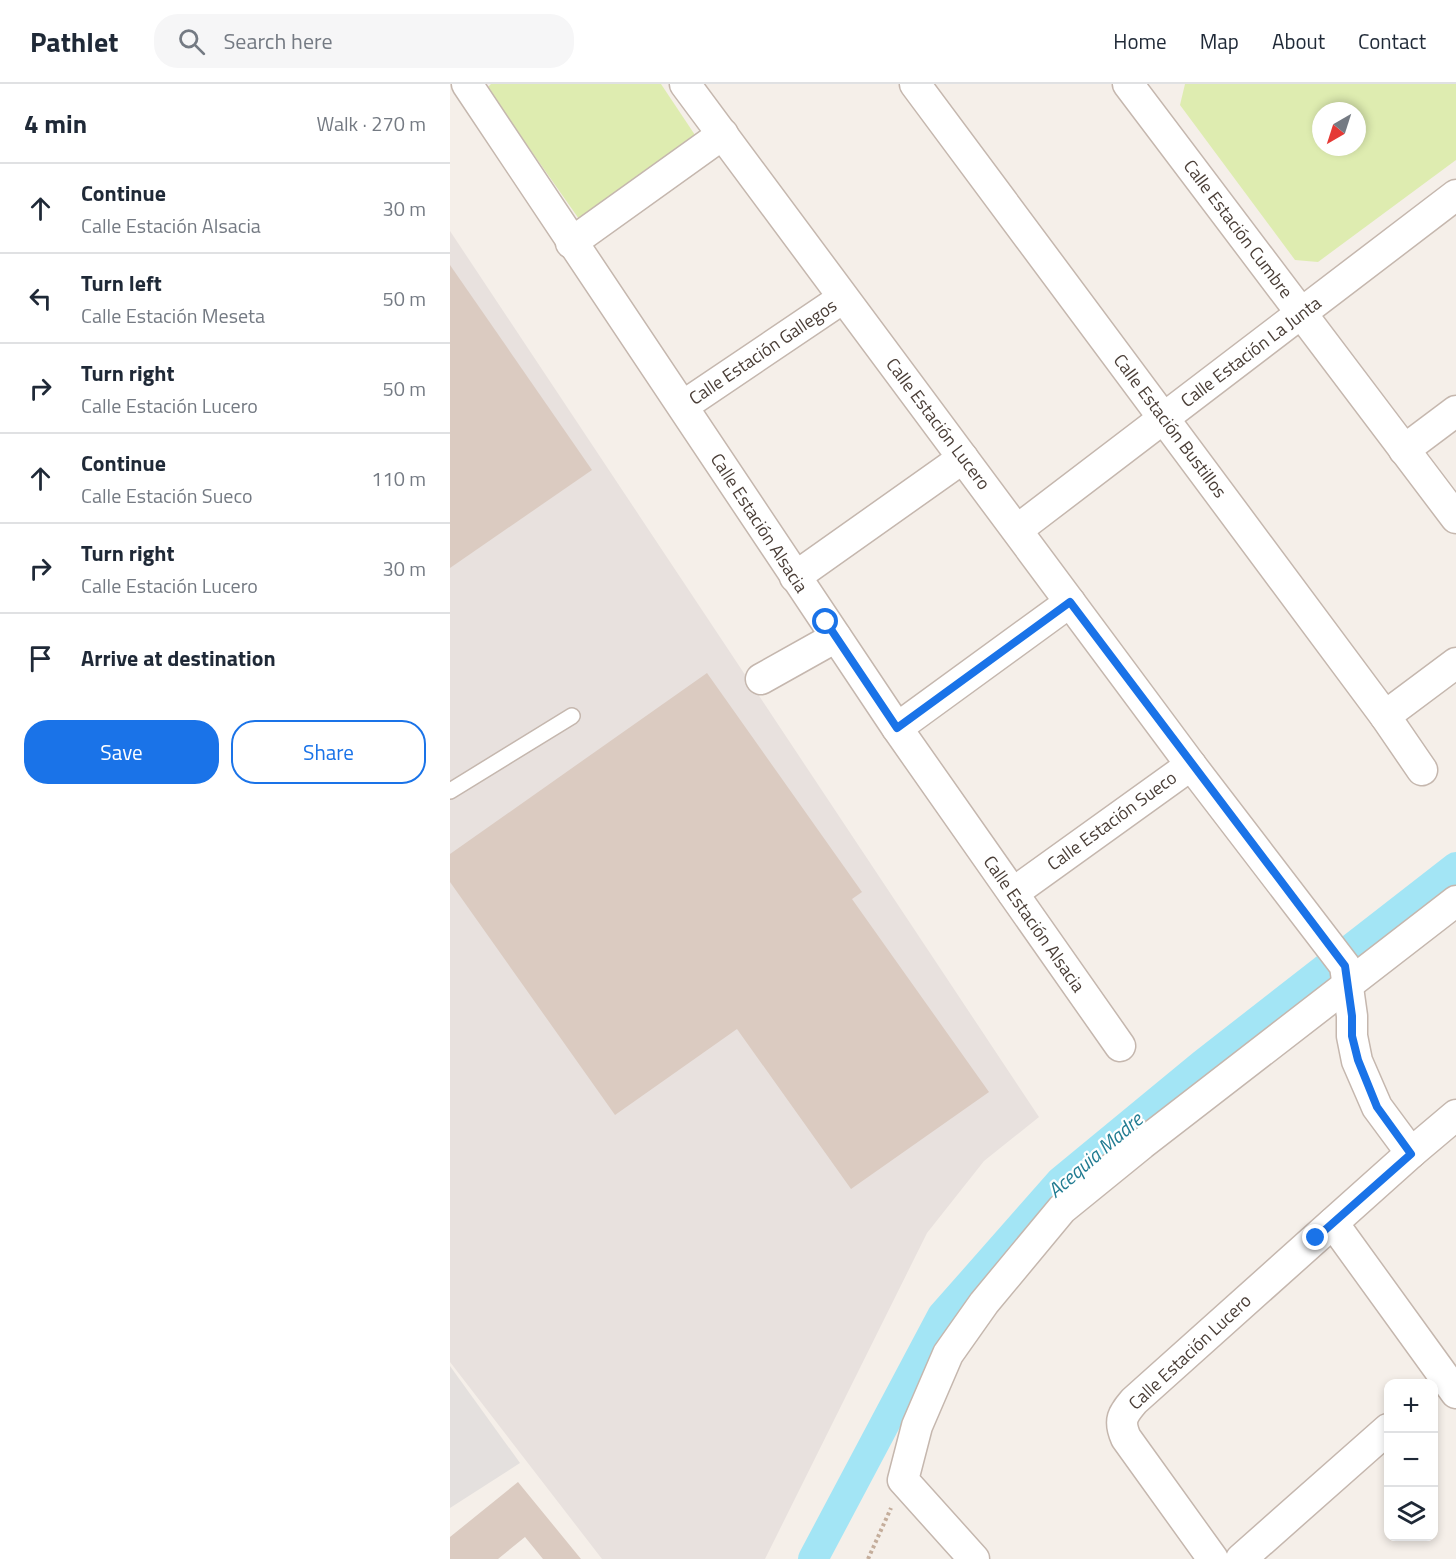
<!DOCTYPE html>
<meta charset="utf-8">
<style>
body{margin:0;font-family:"Titillium Web",sans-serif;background:#f6f6f7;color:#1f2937}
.controls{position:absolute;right:18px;bottom:18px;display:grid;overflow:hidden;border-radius:12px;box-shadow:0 3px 9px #0003}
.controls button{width:54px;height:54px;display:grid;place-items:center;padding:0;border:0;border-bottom:2px solid #e0e1e3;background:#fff;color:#1f2937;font:30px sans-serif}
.compass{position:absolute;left:862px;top:18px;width:54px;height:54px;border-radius:50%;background:#fff;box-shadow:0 3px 9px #0003;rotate:219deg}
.stop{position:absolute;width:18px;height:18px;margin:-14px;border:4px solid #1a73e8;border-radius:50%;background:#fff}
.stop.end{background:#1a73e8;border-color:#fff;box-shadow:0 2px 6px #0008}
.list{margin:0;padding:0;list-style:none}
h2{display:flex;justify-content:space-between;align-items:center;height:78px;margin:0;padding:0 24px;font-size:26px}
h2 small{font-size:20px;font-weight:400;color:#747a83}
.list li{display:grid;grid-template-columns:39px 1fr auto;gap:18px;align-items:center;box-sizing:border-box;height:90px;padding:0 24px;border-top:2px solid #e0e1e3}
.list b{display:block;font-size:22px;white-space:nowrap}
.list p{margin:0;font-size:20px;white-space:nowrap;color:#747a83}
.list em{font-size:20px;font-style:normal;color:#747a83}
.actions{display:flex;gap:12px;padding:18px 24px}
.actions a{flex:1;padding:14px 0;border:2px solid #1a73e8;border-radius:24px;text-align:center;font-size:21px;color:#1a73e8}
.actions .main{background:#1a73e8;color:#fff}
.icon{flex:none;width:33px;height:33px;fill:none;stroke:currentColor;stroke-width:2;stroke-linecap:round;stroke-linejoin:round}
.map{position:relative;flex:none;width:1006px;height:1475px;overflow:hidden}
header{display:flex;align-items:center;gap:36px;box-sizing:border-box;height:84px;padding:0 30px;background:#fff;border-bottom:2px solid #e0e1e3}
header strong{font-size:28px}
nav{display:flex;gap:33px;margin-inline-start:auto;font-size:21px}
.search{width:420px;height:54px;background:#f6f6f7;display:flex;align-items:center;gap:15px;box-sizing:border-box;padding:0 21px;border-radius:24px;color:#747a83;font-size:22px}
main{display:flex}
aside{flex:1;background:#fff}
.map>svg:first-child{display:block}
</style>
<header>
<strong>Pathlet</strong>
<div class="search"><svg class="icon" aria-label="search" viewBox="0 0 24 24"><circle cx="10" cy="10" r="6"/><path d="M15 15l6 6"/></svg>Search here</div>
<nav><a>Home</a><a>Map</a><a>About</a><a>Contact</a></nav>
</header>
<main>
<aside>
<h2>4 min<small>Walk · 270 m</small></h2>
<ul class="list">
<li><svg class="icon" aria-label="ahead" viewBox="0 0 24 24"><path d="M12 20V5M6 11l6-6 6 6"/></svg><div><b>Continue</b><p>Calle Estación Alsacia</p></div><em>30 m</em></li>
<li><svg class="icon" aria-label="left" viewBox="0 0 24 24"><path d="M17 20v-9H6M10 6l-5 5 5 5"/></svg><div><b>Turn left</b><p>Calle Estación Meseta</p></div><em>50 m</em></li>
<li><svg class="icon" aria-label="right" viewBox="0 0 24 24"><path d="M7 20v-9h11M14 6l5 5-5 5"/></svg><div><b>Turn right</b><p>Calle Estación Lucero</p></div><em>50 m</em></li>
<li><svg class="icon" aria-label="ahead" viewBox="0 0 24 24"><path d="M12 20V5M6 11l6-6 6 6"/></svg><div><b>Continue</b><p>Calle Estación Sueco</p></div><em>110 m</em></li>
<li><svg class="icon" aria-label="right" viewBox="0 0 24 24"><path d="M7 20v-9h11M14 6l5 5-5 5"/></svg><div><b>Turn right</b><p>Calle Estación Lucero</p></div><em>30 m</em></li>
<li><svg class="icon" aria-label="arrive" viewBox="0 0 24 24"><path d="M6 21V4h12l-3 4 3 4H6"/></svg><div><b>Arrive at destination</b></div></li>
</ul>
<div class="actions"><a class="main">Save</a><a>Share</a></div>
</aside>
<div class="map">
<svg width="1006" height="1475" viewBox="0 0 1006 1475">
<rect width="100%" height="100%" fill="#f5efe9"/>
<polygon fill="#e8e1de" points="0,147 589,1033 534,1077 477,1149 315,1475 152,1475 0,1278"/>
<g fill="#deecb0" fill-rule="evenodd">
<polygon points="41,0 211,0 245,51 243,61 129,135 37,4"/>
<path d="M735,0H1006V76L868,178L845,176L730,21ZM871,27H907V63H871Z"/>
</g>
<polygon fill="#e4e0de" points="0,1282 70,1379 0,1424"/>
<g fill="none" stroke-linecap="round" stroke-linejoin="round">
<polyline stroke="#a3e5f5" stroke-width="30" points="363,1475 492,1232 611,1097 753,980 1006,783"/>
</g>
<g fill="#dbcbc1">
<polygon points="0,181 142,386 0,484"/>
<polygon points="257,589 412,808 402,815 539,1008 401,1105 287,945 165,1031 0,798 0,770"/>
<polygon points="68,1398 131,1475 93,1475 75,1453 48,1475 0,1475 0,1453"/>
</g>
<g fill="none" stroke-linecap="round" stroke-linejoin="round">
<g stroke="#c5b7ae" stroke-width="18">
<polyline id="lane" points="0,707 122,632"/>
</g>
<g stroke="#c5b7ae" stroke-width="33">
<g id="street">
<polyline points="17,0 447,644 670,962"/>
<polyline points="235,0 741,681 895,882 902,932 902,952 907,977 927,1023 961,1069"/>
<polyline points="465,0 935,632 972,686"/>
<polyline points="678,0 1006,434"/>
<polyline points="121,159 273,50"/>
<polyline points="233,322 393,214"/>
<polyline points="954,366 1006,327"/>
<polyline points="567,446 1006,111"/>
<polyline points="345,493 513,374"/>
<polyline points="311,595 386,553"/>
<polyline points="935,632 1006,579"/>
<polyline points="447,644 620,518"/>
<polyline points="563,809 741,681"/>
<polyline points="883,1139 1006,1309"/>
<polyline points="524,1475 453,1396 467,1342 498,1270 534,1219 612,1125 692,1060 1006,817"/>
<path d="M763,1475L676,1354C668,1336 673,1330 684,1317L961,1069L1006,1031"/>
<polyline points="791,1475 938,1345"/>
</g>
</g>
<polyline stroke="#c4ad9b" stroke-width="4" stroke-dasharray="3 3" stroke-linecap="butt" points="418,1475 441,1424"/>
<use href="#lane" stroke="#fff" stroke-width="15"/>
<use href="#street" stroke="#fff" stroke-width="30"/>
</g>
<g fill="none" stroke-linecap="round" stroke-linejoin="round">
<polyline stroke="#1a73e8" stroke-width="8" points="376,538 447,644 620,518 895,882 902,932 902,952 908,976 927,1023 961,1070 866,1154"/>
</g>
<g text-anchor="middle" stroke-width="4.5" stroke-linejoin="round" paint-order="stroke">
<g font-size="18" fill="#4a3e37" stroke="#fff">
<text transform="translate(788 145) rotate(53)" y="6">Calle Estación Cumbre</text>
<text transform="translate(313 268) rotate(-34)" y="6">Calle Estación Gallegos</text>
<text transform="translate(801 268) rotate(-37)" y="6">Calle Estación La Junta</text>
<text transform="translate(488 340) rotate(53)" y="6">Calle Estación Lucero</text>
<text transform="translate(720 342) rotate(53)" y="6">Calle Estación Bustillos</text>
<text transform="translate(309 439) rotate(57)" y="6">Calle Estación Alsacia</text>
<text transform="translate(662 737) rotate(-36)" y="6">Calle Estación Sueco</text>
<text transform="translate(584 840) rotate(55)" y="6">Calle Estación Alsacia</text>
<text transform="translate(740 1268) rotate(-43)" y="6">Calle Estación Lucero</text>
</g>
<g font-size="20" font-style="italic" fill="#227c92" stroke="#fff">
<text transform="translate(645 1071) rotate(-41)" y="7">Acequia Madre</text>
</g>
</g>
</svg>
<div class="controls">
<button>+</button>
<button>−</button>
<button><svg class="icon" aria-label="layers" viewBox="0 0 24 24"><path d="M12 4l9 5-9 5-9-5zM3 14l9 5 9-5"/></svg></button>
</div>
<svg class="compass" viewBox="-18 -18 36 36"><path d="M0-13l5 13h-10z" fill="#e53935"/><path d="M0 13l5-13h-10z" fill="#747a83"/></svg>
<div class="stop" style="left:376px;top:538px"></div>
<div class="stop end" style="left:866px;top:1154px"></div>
</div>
</main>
